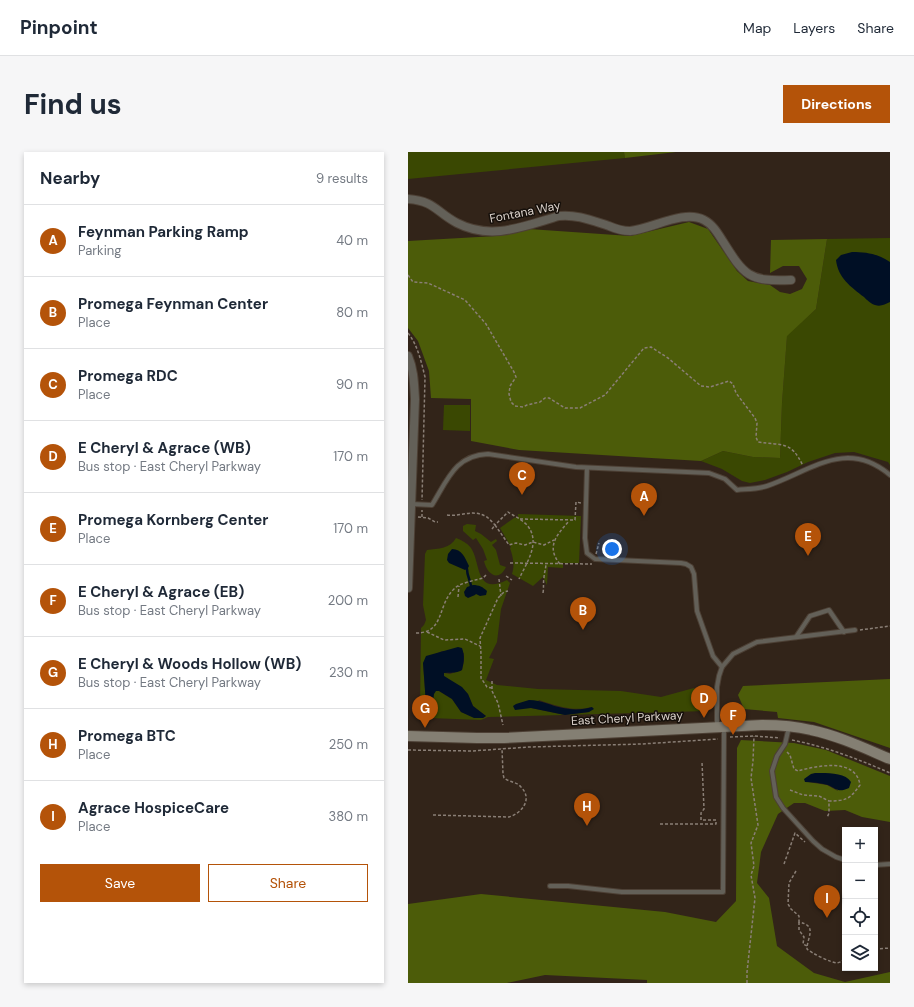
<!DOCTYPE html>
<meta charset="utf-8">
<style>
body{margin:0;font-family:"DM Sans",sans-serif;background:#f6f6f7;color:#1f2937}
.controls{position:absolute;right:12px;bottom:12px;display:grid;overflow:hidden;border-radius:0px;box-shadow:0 2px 6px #0003}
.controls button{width:36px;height:36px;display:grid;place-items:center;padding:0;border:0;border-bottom:1px solid #e0e1e3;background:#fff;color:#1f2937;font:20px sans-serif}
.you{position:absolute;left:204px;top:397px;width:14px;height:14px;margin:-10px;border:3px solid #fff;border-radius:50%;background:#1a73e8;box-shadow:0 0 0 6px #1a73e833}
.badge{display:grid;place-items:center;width:26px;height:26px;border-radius:50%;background:#b45309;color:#fff;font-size:13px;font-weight:700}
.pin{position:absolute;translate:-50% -33px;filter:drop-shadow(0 1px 2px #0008)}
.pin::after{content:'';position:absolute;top:21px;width:14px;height:12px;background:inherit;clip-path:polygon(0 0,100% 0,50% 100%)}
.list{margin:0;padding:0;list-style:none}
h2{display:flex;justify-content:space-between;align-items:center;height:52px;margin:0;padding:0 16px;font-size:17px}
h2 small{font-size:13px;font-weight:400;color:#747a83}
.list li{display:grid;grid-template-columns:26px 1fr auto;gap:12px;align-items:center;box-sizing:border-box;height:72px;padding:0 16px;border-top:1px solid #e0e1e3}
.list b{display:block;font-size:15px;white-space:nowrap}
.list p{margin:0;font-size:13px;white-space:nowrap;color:#747a83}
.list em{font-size:13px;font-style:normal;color:#747a83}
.actions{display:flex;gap:8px;padding:12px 16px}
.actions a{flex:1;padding:9px 0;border:1px solid #b45309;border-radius:0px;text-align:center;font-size:14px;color:#b45309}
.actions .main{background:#b45309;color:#fff}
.icon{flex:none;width:22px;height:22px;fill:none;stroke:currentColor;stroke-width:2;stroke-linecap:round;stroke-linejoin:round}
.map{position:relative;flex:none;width:482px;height:831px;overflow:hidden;border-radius:0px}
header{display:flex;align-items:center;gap:24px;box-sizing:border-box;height:56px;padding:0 20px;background:#fff;border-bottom:1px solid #e0e1e3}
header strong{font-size:19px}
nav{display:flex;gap:22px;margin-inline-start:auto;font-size:14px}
.intro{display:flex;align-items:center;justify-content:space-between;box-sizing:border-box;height:96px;padding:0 24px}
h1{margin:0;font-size:28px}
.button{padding:10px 18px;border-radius:0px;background:#b45309;color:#fff;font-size:14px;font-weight:700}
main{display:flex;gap:24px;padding:0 24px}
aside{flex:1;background:#fff;border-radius:0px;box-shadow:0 2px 6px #0003}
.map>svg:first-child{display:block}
</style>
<header>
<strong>Pinpoint</strong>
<nav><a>Map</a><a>Layers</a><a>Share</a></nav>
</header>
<div class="intro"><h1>Find us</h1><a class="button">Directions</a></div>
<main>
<aside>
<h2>Nearby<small>9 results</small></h2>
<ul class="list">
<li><span class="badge">A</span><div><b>Feynman Parking Ramp</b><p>Parking</p></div><em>40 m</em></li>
<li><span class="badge">B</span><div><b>Promega Feynman Center</b><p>Place</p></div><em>80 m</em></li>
<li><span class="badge">C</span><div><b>Promega RDC</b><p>Place</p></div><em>90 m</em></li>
<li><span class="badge">D</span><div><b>E Cheryl &amp; Agrace (WB)</b><p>Bus stop · East Cheryl Parkway</p></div><em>170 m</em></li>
<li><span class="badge">E</span><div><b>Promega Kornberg Center</b><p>Place</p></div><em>170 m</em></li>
<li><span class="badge">F</span><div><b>E Cheryl &amp; Agrace (EB)</b><p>Bus stop · East Cheryl Parkway</p></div><em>200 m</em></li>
<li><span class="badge">G</span><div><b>E Cheryl &amp; Woods Hollow (WB)</b><p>Bus stop · East Cheryl Parkway</p></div><em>230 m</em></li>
<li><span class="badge">H</span><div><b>Promega BTC</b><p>Place</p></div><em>250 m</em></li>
<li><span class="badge">I</span><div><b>Agrace HospiceCare</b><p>Place</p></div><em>380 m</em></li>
</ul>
<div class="actions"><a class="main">Save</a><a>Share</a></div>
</aside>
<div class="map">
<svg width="482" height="831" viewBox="0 0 482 831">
<rect width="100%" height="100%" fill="#322419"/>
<g fill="#3a4802" fill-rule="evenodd">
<polygon points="0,0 216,0 217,6 0,27"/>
<polygon points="482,86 482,313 480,310 446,300 427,301 400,310 379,320 357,328 342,331 334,329 314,317 293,309 315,299 345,305 372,306 374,251 379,183 408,157 419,87"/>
<polygon points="36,253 62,253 62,279 35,278"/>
<path d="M110,362L173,364L171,411H155V416L140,415L139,433L135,425L125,434L104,422C107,413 105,405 102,396L103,395L92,376L106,366L110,365Z"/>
<path d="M59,372L68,373L67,379L73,382L83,390L88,387L89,389L84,393L88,398L92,413L98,415C91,430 79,423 76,409L79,408L75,397L68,386L65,388L55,379V374Z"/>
<path d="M48,386C54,388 59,391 63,396C73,411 67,444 99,428L102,431L93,457L89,490L81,506L86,507L78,528L89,533L130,537L213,539L253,545L286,536L295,545L300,559L80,565L73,568L22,566L14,561L12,556L13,476L16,473L18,468L15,453L17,402L19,398C30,397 43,396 48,386ZM34,499L56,501V509L54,518L42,522L36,521V524L60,542L65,554L78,564L75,566L66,565L53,560L44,547L31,539H27L18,552L15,511L26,503ZM131,548C149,554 165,560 184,555L181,560L157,563L123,556Z"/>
</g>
<g fill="#4c5c09" fill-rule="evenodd">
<polygon points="216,0 268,0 217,6"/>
<polygon points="281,70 300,77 329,119 340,129 362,133 372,140 382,142 394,137 399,127 391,114 375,114 362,121 363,88 419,87 408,157 379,184 374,251 372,306 345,305 315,299 293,309 111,298 63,289 63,247 23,246 21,219 10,189 0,176 0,89 88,84 121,77 222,84"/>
<polygon points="482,527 482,596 406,570 370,566 369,560 336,557 330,543 335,534"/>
<path d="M333,588L386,591L418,598L482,624V670L454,665L437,658L417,659L397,651H386L370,662L353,700L349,731L361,746L369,794L406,821L437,830L482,820V831H239V828L137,823L99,831H0V752L73,742L257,760L308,770L328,749L329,596ZM413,621L430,639L419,633L400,630Z"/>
</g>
<g fill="#000f25">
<path d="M444,100C459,100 470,102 482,110V150C477,152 473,155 467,153C463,152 459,148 456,145C443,135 430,126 428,108L433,103Z"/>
<path d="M44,397C54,397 57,406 61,414L60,416L57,418L41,411L39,408L40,402Z"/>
<path d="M65,433C71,433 75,435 79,439L78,443L72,444L68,442L67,443L60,446L57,444L56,440L59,435Z"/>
<path d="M50,495L54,496C57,504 56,510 54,518C47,522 43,520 36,521V524L54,535L60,542L65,554L78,564L75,566H66L53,560L44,547L31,539H28L26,542L25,550L21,554L18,552L15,511L18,504Z"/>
<path d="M121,548C134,548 143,554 155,556C164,558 175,558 184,555L186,557L181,560L157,563L123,556L107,558L105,554L108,552Z"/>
<path d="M407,621C418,621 437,620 443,630L441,636C430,641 429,637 420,633C413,631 404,630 397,630L396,627L403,622Z"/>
</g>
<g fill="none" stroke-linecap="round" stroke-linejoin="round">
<path stroke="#000f25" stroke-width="2.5" d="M59,417C59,424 62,427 63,434"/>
<g stroke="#4d4035" stroke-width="6">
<g id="lane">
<polyline points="179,316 177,386 179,401 187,407 273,411 278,412 283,415 286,422 289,459 305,504 314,515"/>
<path d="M3,352L24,353C39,329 47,303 80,302L168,315L301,321L317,327L329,338C339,337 350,337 359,334C403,319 438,286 482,323"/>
<polyline points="388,485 402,464 421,458 436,480"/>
<polyline points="309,574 309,535 311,524 314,515 325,502 349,490 447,478"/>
<polyline points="381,575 377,592 369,604 364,619 368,645 375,656 405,689 414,697 428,705 437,708"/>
<polyline points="467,713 482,712"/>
<polyline points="142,734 160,734 214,740 315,740 316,576"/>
</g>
</g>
<g stroke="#4d4035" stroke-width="10">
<g id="street">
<path d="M0,47C27,49 28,60 49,71C84,89 116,74 151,64C169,62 185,69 201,74C208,77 215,79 222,79C244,77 276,57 296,68C304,72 309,80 314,88C336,123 340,130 383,128"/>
<path d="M0,204C6,218 6,232 7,247L0,436"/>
</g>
</g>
<g stroke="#4d4035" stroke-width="12">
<path id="secondary" d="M0,584L69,586H96L354,573C371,573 387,574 403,578C431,584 456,596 482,607"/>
</g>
<g stroke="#8a7f76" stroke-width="1.5" stroke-dasharray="3 2" stroke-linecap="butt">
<path d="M0,123L5,130L20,131L57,148L78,172L106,220L108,225L102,234L101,242L103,250L107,254L115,255L119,253L132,250L137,246H141L157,256H172L197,243L236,196L243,195L260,206L293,234L302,235L321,229L325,232L328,241L347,266L349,271L348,285L350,290C374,294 383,288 395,314"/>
<path d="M0,181C10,194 13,209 17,225L14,348"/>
<path d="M39,363C52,365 64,357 77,364C81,366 84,370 87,373L100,360C106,364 113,367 118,372C134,389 119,410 111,427"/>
<polyline points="10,365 20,366 27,370 30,370"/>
<polyline points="14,365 14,358"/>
<polyline points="112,367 167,368 168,350 173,351"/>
<polyline points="84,377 87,373 101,393 108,391 117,393 125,390 136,393 146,388"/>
<polyline points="188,402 191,391"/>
<polyline points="102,411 184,412"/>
<path d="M152,412C137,394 150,382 161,369"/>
<polyline points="98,424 104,428"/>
<polyline points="91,427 93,444"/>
<path d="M135,441C136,435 135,431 136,426C136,421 138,417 138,411"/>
<polyline points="50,445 51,434"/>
<polyline points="452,478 482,474"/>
<polyline points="19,480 36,488 57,487 72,494"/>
<path d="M8,481C37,481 29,453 46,437C51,431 68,428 75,426L78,423"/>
<polyline points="84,529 84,539 90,551 95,573"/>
<polyline points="84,536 79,535 73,526 73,502 72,486 90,446 96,440 100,439"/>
<polyline points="322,585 346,584 372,586"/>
<path d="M384,588C419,595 450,607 482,621"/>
<polyline points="0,598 64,599 121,595 234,592 310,587"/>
<path d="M379,600L382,603L386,617L390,619C408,614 448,605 452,633C442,647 438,649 421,649V661L419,666"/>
<polyline points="382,638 395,643 411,644 421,649"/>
<path d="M25,663L101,665C114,661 125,647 113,635C109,630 101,630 96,626L95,622L94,596"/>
<polyline points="252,672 308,672 308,668 293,668 293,661 296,657 294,610"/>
<polyline points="376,712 387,681 397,690"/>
<path d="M388,719L381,731L380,752L383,757L391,764V770C410,774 399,785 399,797C403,801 424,811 429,811C433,810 435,809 437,805"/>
<polyline points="391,770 391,778 396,785 395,792 399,794"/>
<polyline points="467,797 482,796"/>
<polyline points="339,831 339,820 347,746 343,723 346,714 343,691 350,673 343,626 345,609 346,584"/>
</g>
<use href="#lane" stroke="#636058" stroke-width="4"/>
<use href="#street" stroke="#636058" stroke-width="8"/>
<use href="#secondary" stroke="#847f73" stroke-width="10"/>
</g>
<g text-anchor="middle" stroke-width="3" stroke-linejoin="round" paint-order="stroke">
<g font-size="12" fill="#dbd2cb" stroke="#150f0a">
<text transform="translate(117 60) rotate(-11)" y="4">Fontana Way</text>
<text transform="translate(219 566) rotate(-3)" y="4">East Cheryl Parkway</text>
</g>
</g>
</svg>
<div class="controls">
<button>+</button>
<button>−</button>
<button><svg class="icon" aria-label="locate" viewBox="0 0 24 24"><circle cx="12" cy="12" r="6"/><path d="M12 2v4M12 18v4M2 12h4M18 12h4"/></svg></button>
<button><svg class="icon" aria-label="layers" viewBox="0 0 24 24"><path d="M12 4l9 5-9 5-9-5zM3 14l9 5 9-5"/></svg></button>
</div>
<div class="you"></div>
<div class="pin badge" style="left:236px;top:364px">A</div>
<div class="pin badge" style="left:175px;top:478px">B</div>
<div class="pin badge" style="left:114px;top:343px">C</div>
<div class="pin badge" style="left:296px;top:566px">D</div>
<div class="pin badge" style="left:400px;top:404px">E</div>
<div class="pin badge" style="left:325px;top:583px">F</div>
<div class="pin badge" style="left:17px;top:576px">G</div>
<div class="pin badge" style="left:179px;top:674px">H</div>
<div class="pin badge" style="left:419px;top:766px">I</div>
</div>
</main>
